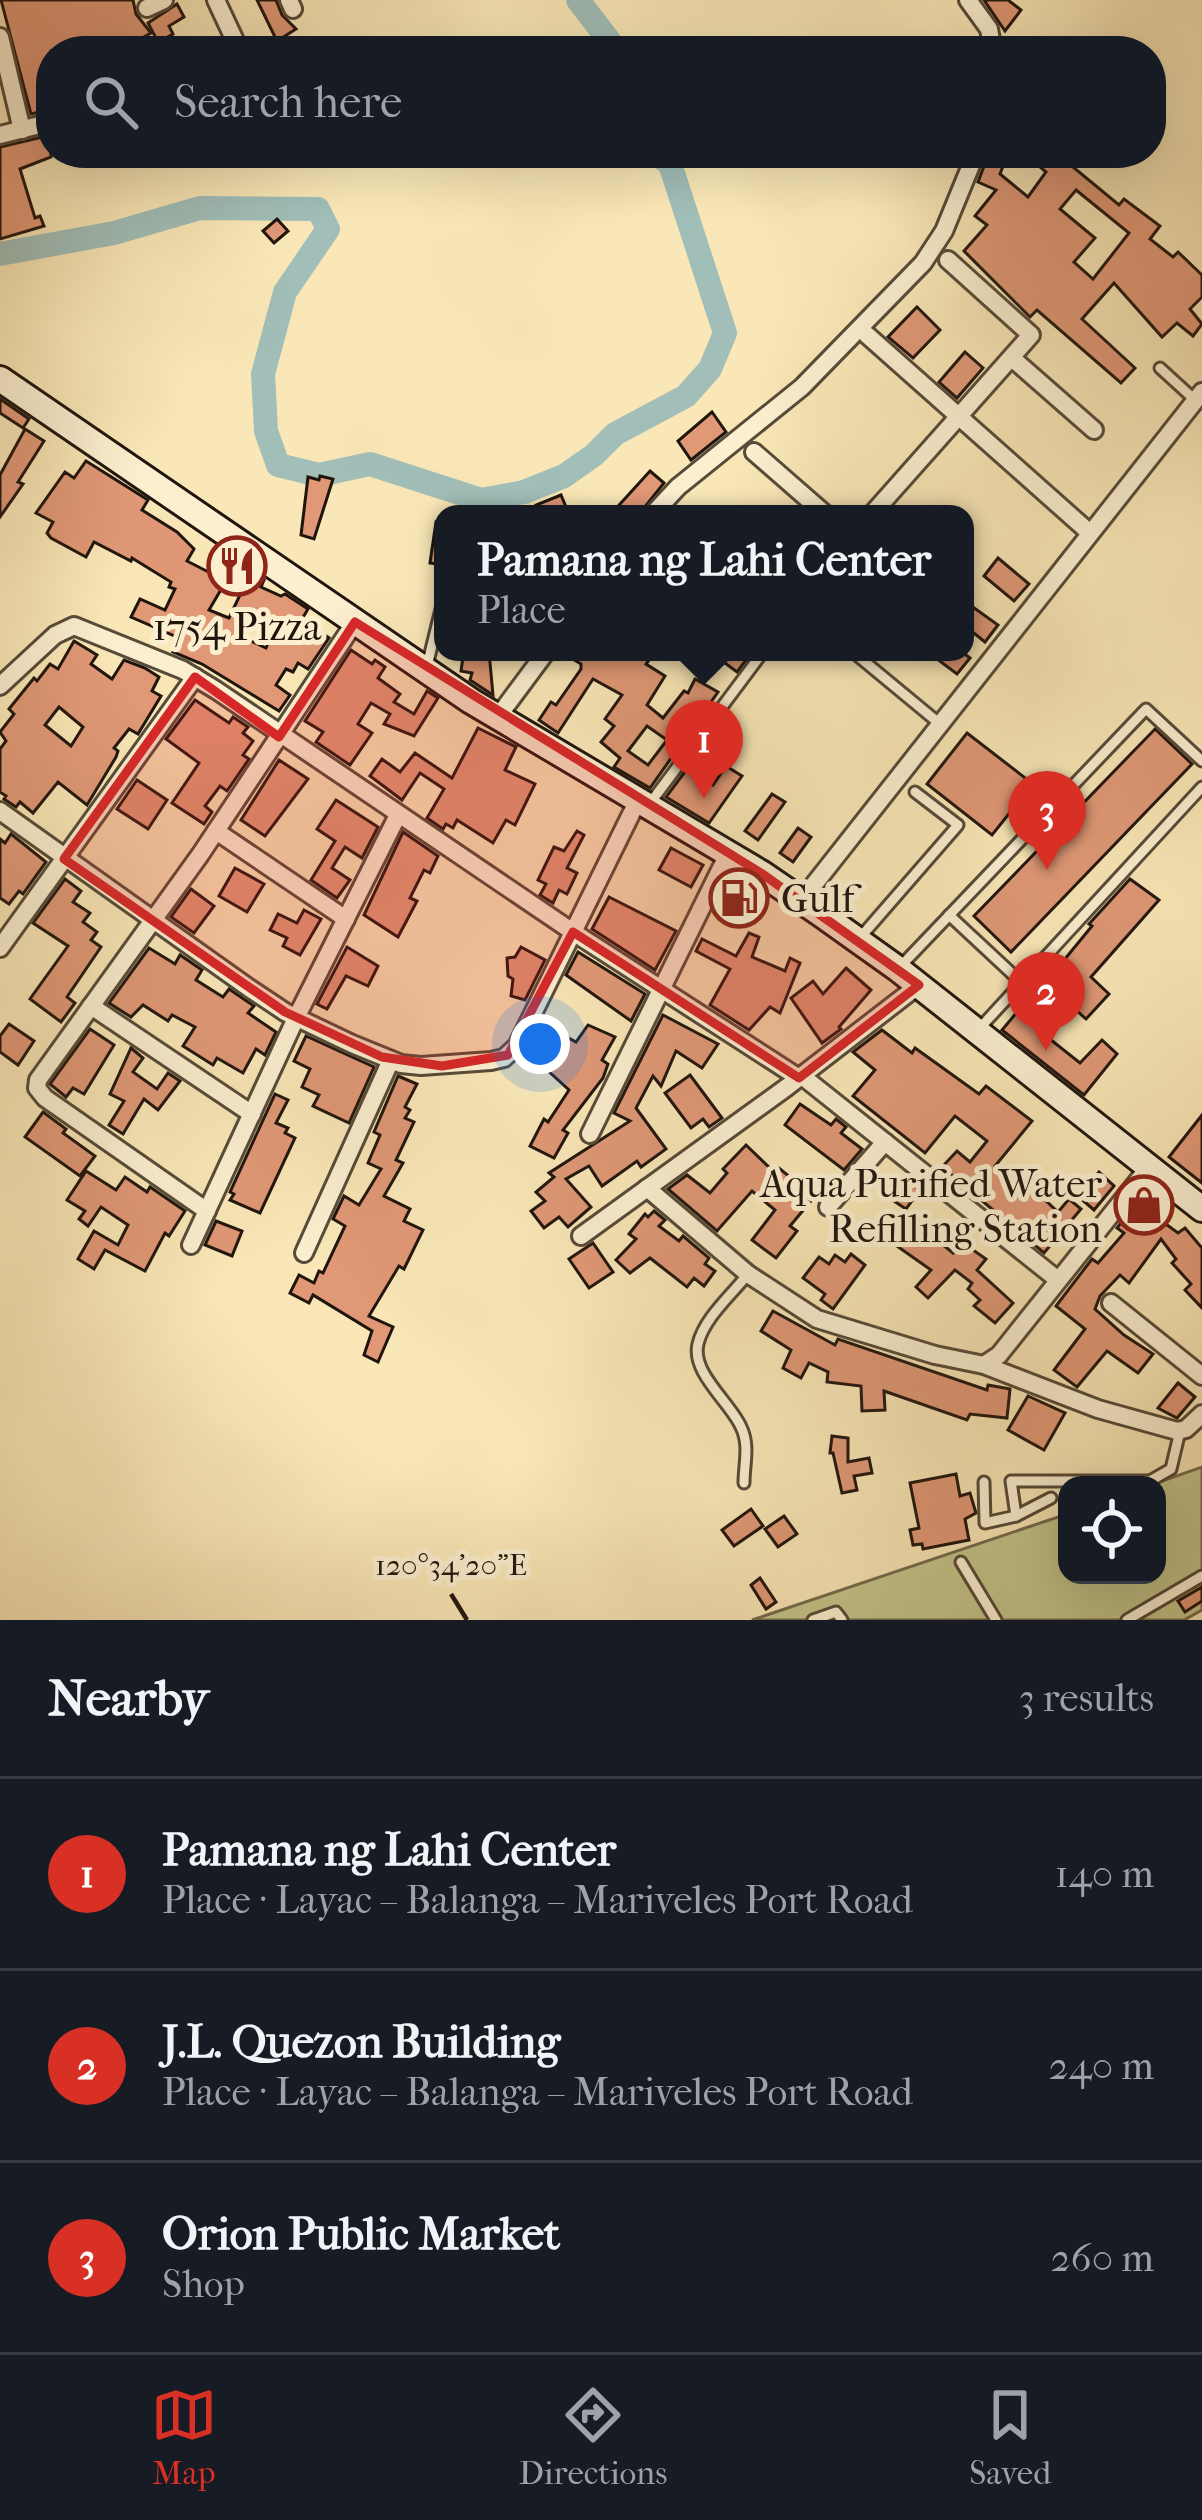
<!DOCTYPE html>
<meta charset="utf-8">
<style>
body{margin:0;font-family:"IM FELL French Canon",serif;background:#242831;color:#f1f3f6}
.controls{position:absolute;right:36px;bottom:36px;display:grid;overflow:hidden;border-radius:24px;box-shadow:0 12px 48px #0002}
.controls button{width:108px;height:108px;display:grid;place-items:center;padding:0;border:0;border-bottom:3px solid #363941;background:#171b24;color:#f1f3f6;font:60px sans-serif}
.you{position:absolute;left:540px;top:1044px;width:42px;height:42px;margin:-30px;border:9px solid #fff;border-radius:50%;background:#1a73e8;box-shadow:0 0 0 18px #1a73e833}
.badge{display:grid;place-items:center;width:78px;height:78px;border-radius:50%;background:#d93025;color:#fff;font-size:39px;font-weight:700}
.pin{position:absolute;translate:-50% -99px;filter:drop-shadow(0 3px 6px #0008)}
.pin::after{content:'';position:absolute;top:63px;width:42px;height:36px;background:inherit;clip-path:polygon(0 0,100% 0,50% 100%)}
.popup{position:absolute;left:434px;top:505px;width:540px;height:156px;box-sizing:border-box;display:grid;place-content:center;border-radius:24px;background:#171b24;filter:drop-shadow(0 3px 9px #0005);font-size:39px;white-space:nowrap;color:#9ea1a6}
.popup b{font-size:45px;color:#f1f3f6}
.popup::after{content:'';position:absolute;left:50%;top:100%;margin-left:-24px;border:24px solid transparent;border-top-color:#171b24}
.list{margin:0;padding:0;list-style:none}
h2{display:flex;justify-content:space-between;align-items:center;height:156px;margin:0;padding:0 48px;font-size:51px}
h2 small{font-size:39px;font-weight:400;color:#9ea1a6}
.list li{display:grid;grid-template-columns:78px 1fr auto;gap:36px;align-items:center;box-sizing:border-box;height:192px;padding:0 48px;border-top:3px solid #363941}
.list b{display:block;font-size:45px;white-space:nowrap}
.list p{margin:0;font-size:39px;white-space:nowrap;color:#9ea1a6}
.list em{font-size:39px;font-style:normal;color:#9ea1a6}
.icon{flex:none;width:66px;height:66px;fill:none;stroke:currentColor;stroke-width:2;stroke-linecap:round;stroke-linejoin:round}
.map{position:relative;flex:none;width:1202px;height:1620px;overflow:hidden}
.search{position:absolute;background:#171b24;box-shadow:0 12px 48px #0002;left:36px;right:36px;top:36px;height:132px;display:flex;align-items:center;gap:30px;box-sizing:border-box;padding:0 42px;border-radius:48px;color:#9ea1a6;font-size:45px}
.sheet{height:732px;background:#171b24}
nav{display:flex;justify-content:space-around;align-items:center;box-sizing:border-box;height:168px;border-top:3px solid #363941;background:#171b24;font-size:33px;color:#9ea1a6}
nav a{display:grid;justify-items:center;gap:6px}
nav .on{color:#d93025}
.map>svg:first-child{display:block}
</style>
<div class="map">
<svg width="1202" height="1620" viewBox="0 0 1202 1620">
<rect width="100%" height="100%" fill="#f9e7b7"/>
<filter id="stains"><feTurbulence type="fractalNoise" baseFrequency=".00167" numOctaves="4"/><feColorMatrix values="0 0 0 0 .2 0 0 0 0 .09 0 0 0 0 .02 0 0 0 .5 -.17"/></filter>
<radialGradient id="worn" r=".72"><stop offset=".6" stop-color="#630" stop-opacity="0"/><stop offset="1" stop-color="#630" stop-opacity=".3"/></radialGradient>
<polygon fill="#c3c48a" stroke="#726c4c" stroke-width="3" points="1202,1467 1202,1610 1184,1620 752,1620 1067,1514 1067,1575 1157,1575 1157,1485 1151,1485"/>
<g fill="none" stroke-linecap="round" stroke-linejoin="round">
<g stroke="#a1beb8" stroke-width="24">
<polyline points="578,0 617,51"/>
<polyline points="0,254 114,233 200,208 318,209 328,229 285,292 263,374 266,431 278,465 319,475 370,464 481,500 524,492 564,476 594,455 615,434 686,396 710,369 725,333 670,164 655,153"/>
</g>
</g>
<g fill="#e09876" stroke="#20150d" stroke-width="3" fill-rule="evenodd">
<polygon points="1,0 133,0 136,14 151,33 119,51 51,51 51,94 45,97 48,110 31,114"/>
<polygon points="257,0 276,0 282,15 296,29 277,41"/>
<polygon points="984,0 1008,0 1021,10 1005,31"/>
<polygon points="177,4 184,17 169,26 173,34 158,42 148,23"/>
<polygon points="51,135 51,157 20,169 35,218 40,216 44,226 0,239 0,147"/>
<path d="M989,153H1008L1000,174L1028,197L1046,172L1024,153H1056L1119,205L1124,199L1160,226L1150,239L1173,257L1178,252L1202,275V297L1190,309L1202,324L1193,336L1177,323L1162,337L1114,283L1082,319L1135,368L1121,383L1037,310L1030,317L964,251L987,225L975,216L996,190L978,182ZM1076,190L1129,233L1093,279L1074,262L1095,238L1060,209Z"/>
<polygon points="277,219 288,231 274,243 263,231"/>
<polygon points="917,307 940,330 913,358 888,337"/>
<polygon points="965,352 983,368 957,398 939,382"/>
<polygon points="0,399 29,419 23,428 0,413"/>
<polygon points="712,412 726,432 691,460 678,441"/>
<polygon points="25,429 44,441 18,482 23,484 0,517 0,475"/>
<path d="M86,461L148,500L142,510L177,532L194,549L187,561L226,581L209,610L229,618L250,574L264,580L261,587L281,596L285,594L308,609L302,619L329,638L308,669L298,663L293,672L286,669L276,685L290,695L279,711L202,664L173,652L179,638L131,617L140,599L165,610L175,589L169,587L171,582L132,558L131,561L94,542L86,557L51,538L47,533L53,522L36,513L65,472L74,478ZM249,615L274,628L266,648L240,636Z"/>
<polygon points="650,471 664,483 640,513 611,514"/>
<polygon points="320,476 333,479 314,539 301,535 308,477 319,480"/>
<polygon points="561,495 569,514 539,514 536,505"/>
<polygon points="436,522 443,523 443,565 430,563"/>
<polygon points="998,558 1029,584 1014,601 984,576"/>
<polygon points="970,605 998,625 985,642 965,626 965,612"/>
<path d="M74,641L97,655L91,664L112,679L124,660L145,668L159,677L152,691L161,696L138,734L129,729L114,748L118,751L116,757L87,805L58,782L33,813L20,802L16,807L4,799L6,796L0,792V749L6,741L0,732L14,714L9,709L34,678L37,681L50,664L58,669ZM59,707L83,727L71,746L45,725Z"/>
<polygon points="351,650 372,664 375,660 385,667 378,678 400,694 394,702 414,714 427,691 438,698 414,736 384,724 390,714 371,703 358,724 372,733 350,765 316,742 323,732 305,721"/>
<polygon points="476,652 489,652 493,695 470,680 472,673 461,671 463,657 475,659"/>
<path d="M561,652H583L592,658L595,652H655L646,664L665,676L647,705L663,718L684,691L688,693L695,679L718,692L650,788L614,767L620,758L601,742L614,726L605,719L622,695L593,679L558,733L539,720L551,702L556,705L581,669V664ZM647,726L667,740L648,765L628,751Z"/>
<polygon points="710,652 743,652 749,656 737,672"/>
<polygon points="942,652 962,652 970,658 957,674 937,659"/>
<polygon points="195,700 229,723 233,717 248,727 243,733 253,741 243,755 249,759 227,791 220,786 205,806 212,812 204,824 172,803 199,763 166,739"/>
<polygon points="478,728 516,747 505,770 535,784 515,825 506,820 493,843 457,820 453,828 446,824 443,829 427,818 444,789 420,773 402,800 370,776 382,759 400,772 415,753 452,778"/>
<polygon points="1155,729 1192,764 1011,952 974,916"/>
<polygon points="967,733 1033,784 992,835 927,784"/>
<polygon points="279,760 308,779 265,836 241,820"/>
<polygon points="726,766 742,776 709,823 666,797 687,769 713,785"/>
<polygon points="137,780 167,800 148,829 117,809"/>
<polygon points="772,794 785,802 758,840 745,831"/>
<polygon points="336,800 378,827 362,858 345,847 332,868 350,880 337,898 311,880 335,841 317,829"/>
<polygon points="798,828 811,837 793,862 780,853"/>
<polygon points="577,831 584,835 567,868 577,873 567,894 559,890 553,903 540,895 546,884 538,880 554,847 564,851"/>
<polygon points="403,832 438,856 430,873 424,870 410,898 417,901 398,937 364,915"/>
<polygon points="11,834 46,862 23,894 19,891 9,904 0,898 0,839 5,843"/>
<polygon points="671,848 703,865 691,887 659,870"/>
<polygon points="235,868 264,884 247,912 219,896"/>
<polygon points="736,878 753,888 741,917 723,910"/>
<polygon points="65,879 81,891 73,902 90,913 83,922 97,932 91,940 101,947 67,997 75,1003 61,1022 30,999 68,946 33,923"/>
<polygon points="1130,879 1159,900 1091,977 1109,994 1086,1019 1067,1002 1041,1032 1080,1063 1102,1040 1117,1054 1084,1095 1002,1030 1023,1005 1019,1002 1046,972 1051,976 1092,926 1089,924"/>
<polygon points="191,889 214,906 194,933 171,917"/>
<polygon points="609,897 676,931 655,970 592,929"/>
<polygon points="304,910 321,919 300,955 283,946 287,938 270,930 278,914 297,923"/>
<polygon points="749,933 759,937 752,957 785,971 790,958 800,963 780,1013 770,1007 749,1030 710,1005 730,969 696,951 702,939 736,956"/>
<polygon points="347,947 378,966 368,986 346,976 327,1009 317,1004"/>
<polygon points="521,947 545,960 525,1000 511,996 513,979 508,976 507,958 515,957"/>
<polygon points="149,948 175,964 180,955 202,970 196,980 223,997 229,989 254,1006 248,1013 276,1032 265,1055 256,1049 243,1073 217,1058 213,1065 183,1046 195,1027 172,1015 168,1021 143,1005 131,1017 109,1003"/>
<polygon points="578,952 645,994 631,1021 566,975"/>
<polygon points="846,968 871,990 839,1027 841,1029 822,1043 791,998 813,981 823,994"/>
<polygon points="663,1015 718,1044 702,1068 676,1051 661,1086 653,1076 636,1108 666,1149 641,1167 637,1161 602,1186 589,1166 566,1179 591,1207 568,1227 559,1217 544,1228 531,1211 545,1201 536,1192 554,1177 549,1173 630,1121 614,1113"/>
<polygon points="9,1024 34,1041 18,1065 0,1052 0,1036"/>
<polygon points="588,1025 615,1037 602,1060 608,1064 603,1078 563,1130 568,1133 554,1158 530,1146 544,1119 548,1122 569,1090 535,1059 551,1041 559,1047 565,1036 576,1042"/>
<polygon points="90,1029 114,1045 84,1094 73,1088 66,1097 50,1084"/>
<polygon points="882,1030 912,1053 915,1048 979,1094 986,1086 1032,1121 995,1166 1016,1183 1025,1172 1048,1191 1043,1198 1058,1212 1069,1199 1081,1209 1044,1253 942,1167 957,1151 970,1162 987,1141 955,1116 925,1153 853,1096 875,1070 853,1052"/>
<polygon points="306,1036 374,1067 349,1123 313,1106 319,1095 302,1087 310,1069 294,1061"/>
<polygon points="131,1048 143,1058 133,1072 157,1089 168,1073 180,1081 158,1110 144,1099 123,1134 109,1125 124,1101 110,1094"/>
<polygon points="690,1075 722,1118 709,1127 703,1119 691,1128 665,1093"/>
<polygon points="398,1076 417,1084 405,1107 410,1110 405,1118 414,1122 396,1160 403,1163 384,1196 410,1209 404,1221 423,1230 404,1269 399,1266 369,1316 393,1327 378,1362 364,1355 372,1331 313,1295 309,1303 290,1293 299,1275 314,1283 319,1271 323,1273 345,1226 333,1219 344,1196 359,1205 381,1169 368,1163 380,1135 374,1132"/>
<polygon points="275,1094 288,1100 276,1123 288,1128 285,1133 295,1138 260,1213 230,1200 234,1194 230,1192"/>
<polygon points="800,1104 831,1125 836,1119 846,1127 841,1133 862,1149 844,1170 785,1125"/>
<polygon points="43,1112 66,1129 63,1133 95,1156 80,1176 25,1137"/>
<polygon points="1202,1115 1202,1183 1169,1157"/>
<polygon points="746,1145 775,1173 779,1168 790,1177 786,1181 811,1201 790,1226 797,1231 776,1258 752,1240 775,1210 752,1191 717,1231 668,1189 687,1175 710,1193 727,1173 723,1169"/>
<polygon points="86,1171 116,1190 125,1177 147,1192 150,1187 185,1211 169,1236 165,1233 145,1271 105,1250 94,1269 78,1259 94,1231 118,1245 128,1225 101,1207 88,1226 79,1219 85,1211 67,1200"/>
<polygon points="1099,1172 1114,1186 1094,1210 1079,1197"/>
<polygon points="905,1179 920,1190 906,1209 891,1199"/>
<polygon points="1137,1203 1178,1233 1185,1228 1202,1248 1202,1308 1185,1290 1191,1284 1172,1263 1176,1259 1161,1239 1129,1283 1120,1275 1100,1296 1095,1309 1124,1335 1153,1354 1138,1373 1107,1351 1077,1387 1054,1370 1085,1329 1056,1306 1092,1259 1098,1263 1124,1233 1117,1228"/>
<polygon points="654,1211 665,1220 659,1226 679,1241 683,1236 709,1258 705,1264 715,1271 704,1286 694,1278 687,1287 650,1258 630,1273 616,1260 636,1239 629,1234 645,1214 648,1217"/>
<polygon points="216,1221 242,1231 232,1256 205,1245"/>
<polygon points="908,1227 925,1242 931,1235 953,1253 961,1242 973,1250 986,1259 977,1270 1013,1303 995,1323 974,1306 980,1300 968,1289 972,1283 955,1270 928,1298 916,1287 931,1270 894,1244"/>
<polygon points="593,1243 613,1272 589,1288 569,1259"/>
<polygon points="851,1254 865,1265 833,1309 821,1300 825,1294 803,1278 819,1257 829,1264 835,1255 845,1262"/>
<polygon points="773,1311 835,1345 838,1339 987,1390 988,1385 1010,1389 1007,1418 970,1414 967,1420 884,1391 885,1410 862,1411 861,1386 827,1382 828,1372 809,1363 801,1378 783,1368 791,1350 761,1331"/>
<polygon points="1178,1383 1195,1397 1177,1418 1158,1408"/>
<polygon points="1028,1396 1065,1413 1044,1450 1008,1430"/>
<polygon points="832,1436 848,1438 848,1462 869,1458 872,1473 854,1476 857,1490 842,1493 833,1453 830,1453"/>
<polygon points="956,1474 960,1496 970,1493 976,1513 965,1519 969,1540 923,1549 922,1544 913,1545 910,1530 919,1528 910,1483"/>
<polygon points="751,1509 763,1526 734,1546 722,1530"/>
<polygon points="784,1516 797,1534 778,1547 765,1529"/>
<polygon points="760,1578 776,1602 766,1609 751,1585"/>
<polygon points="1202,1587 1202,1601 1185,1612 1178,1601"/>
</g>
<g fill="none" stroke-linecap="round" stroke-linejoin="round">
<g stroke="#564a38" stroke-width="15">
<g id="lane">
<polyline points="1160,368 1195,400"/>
<polyline points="853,652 940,724"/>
<polyline points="427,666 443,601"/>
<polyline points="648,806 763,652"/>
<polyline points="949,915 1022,983"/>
<polyline points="858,940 958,825 915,792"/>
<polyline points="898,969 1146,709 1202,761"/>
<polyline points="978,1030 1202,787"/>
<polyline points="984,1482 985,1523 1016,1516 1011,1481 1150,1481 1171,1469 1180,1431"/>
<path d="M744,1483C744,1464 750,1445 741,1427C730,1402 691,1373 698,1344C704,1318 733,1293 748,1274"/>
<polyline points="1016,1516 1051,1498"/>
<polyline points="961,1562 996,1620"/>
<polyline points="813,1620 836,1612 842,1620"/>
<polyline points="1127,1620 1202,1576"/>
</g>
</g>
<g stroke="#564a38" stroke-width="22">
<g id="street">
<polyline points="216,0 237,45"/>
<polyline points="289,0 293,9"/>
<polyline points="968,0 989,29 993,51"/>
<polyline points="147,8 164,0"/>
<polyline points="0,37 22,130"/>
<polyline points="0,135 51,122"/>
<polyline points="867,335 1090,533"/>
<polyline points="1012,358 1094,430"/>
<polyline points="754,452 825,514"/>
<polyline points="653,514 678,487 802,387 923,263 944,231 976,153"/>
<polyline points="872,514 1031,335 948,260"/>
<polyline points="0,686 55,635 74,626 183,670 216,690 573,932 799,1078"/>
<polyline points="497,718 546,652"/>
<polyline points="0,811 249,988 285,1012 352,1044 401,1064 421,1066 491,1061 504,1058 517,1046 637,802"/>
<polyline points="216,831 346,919"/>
<polyline points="801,901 1202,392"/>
<polyline points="0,948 195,677"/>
<polyline points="91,1006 252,1114"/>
<polyline points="802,1076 1058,1280"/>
<polyline points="590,1134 728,854"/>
<polyline points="647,1188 748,1274 817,1319 935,1355 984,1365 1098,1409 1177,1431 1186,1429 1202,1414"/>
<polyline points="828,1207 885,1142"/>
<polyline points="207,1211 45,1098 37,1088 38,1080 200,855 355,622"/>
<polyline points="581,1236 787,1087 919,985"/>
<polyline points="191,1245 296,1018 398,815"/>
<polyline points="304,1253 391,1060"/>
<polyline points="1111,1303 1202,1376"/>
<polyline points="984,1365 999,1355 1149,1167"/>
</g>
</g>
<g stroke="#20150d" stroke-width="30">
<polyline id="secondary" points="0,379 471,701 761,873 821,914 898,969 1202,1209"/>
</g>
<use href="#lane" stroke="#fbefd0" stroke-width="9"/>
<use href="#street" stroke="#fbefd0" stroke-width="16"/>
<use href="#secondary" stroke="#fbefd0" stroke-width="24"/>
</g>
<path fill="#d62828" fill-opacity="0.2" stroke="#d62828" stroke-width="9" stroke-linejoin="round" d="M355,622L761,873L919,985L799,1078L573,932L508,1055L442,1066L382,1057L285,1012L64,859L195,677L279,737Z"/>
<path fill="none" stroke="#20150d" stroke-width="4.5" d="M451,1594L467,1620"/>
<defs>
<g id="restaurant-ring" transform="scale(3)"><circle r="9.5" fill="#fbefd0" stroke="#8f2418" stroke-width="1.5"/><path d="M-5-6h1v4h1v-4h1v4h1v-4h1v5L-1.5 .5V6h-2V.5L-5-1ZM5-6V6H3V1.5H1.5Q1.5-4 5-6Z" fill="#8f2418"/></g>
<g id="fuel-ring" transform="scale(3)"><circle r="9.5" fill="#fbefd0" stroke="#8f2418" stroke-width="1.5"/><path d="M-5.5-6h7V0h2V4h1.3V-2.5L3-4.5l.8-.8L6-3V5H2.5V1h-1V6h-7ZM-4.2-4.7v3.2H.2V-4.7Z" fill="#8f2418"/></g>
<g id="shop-ring" transform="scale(3)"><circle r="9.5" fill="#fbefd0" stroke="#8f2418" stroke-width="1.5"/><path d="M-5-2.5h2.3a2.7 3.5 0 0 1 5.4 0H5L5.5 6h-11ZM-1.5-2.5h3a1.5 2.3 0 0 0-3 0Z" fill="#8f2418"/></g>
</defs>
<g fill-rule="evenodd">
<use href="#restaurant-ring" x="237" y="566"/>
<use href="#fuel-ring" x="739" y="898"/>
<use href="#shop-ring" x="1144" y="1205"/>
</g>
<g text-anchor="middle" stroke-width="10" stroke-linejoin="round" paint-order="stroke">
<g font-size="39" fill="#20150d" stroke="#fbefd0">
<text x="237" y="640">1754 Pizza</text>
<text x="781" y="912" text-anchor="start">Gulf</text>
<text x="1102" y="1197" text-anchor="end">Aqua Purified Water<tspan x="1102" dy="45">Refilling Station</tspan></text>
</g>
</g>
<g font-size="30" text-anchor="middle" fill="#20150d" stroke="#fbefd0" stroke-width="10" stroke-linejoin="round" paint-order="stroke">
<text x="451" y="1575">120°34'20"E</text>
</g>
<rect width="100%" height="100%" filter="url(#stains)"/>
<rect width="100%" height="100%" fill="url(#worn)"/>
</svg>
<div class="controls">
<button><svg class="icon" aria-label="locate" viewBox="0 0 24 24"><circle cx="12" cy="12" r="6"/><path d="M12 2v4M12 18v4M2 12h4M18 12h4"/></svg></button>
</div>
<div class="you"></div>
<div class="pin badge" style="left:704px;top:799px">1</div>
<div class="popup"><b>Pamana ng Lahi Center</b>Place</div>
<div class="pin badge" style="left:1046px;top:1051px">2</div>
<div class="pin badge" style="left:1047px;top:870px">3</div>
<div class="search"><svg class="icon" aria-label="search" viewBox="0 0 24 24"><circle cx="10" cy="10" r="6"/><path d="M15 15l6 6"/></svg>Search here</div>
</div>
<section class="sheet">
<h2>Nearby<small>3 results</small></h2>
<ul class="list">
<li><span class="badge">1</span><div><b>Pamana ng Lahi Center</b><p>Place · Layac – Balanga – Mariveles Port Road</p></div><em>140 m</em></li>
<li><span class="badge">2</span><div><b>J.L. Quezon Building</b><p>Place · Layac – Balanga – Mariveles Port Road</p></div><em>240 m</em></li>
<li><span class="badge">3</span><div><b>Orion Public Market</b><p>Shop</p></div><em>260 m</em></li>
</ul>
</section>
<nav>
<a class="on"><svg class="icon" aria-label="map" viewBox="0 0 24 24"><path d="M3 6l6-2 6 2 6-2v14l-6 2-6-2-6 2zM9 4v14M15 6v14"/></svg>Map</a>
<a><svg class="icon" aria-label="directions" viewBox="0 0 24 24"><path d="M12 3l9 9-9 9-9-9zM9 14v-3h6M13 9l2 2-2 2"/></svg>Directions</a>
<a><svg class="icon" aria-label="saved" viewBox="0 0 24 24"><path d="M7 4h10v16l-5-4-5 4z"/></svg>Saved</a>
</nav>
